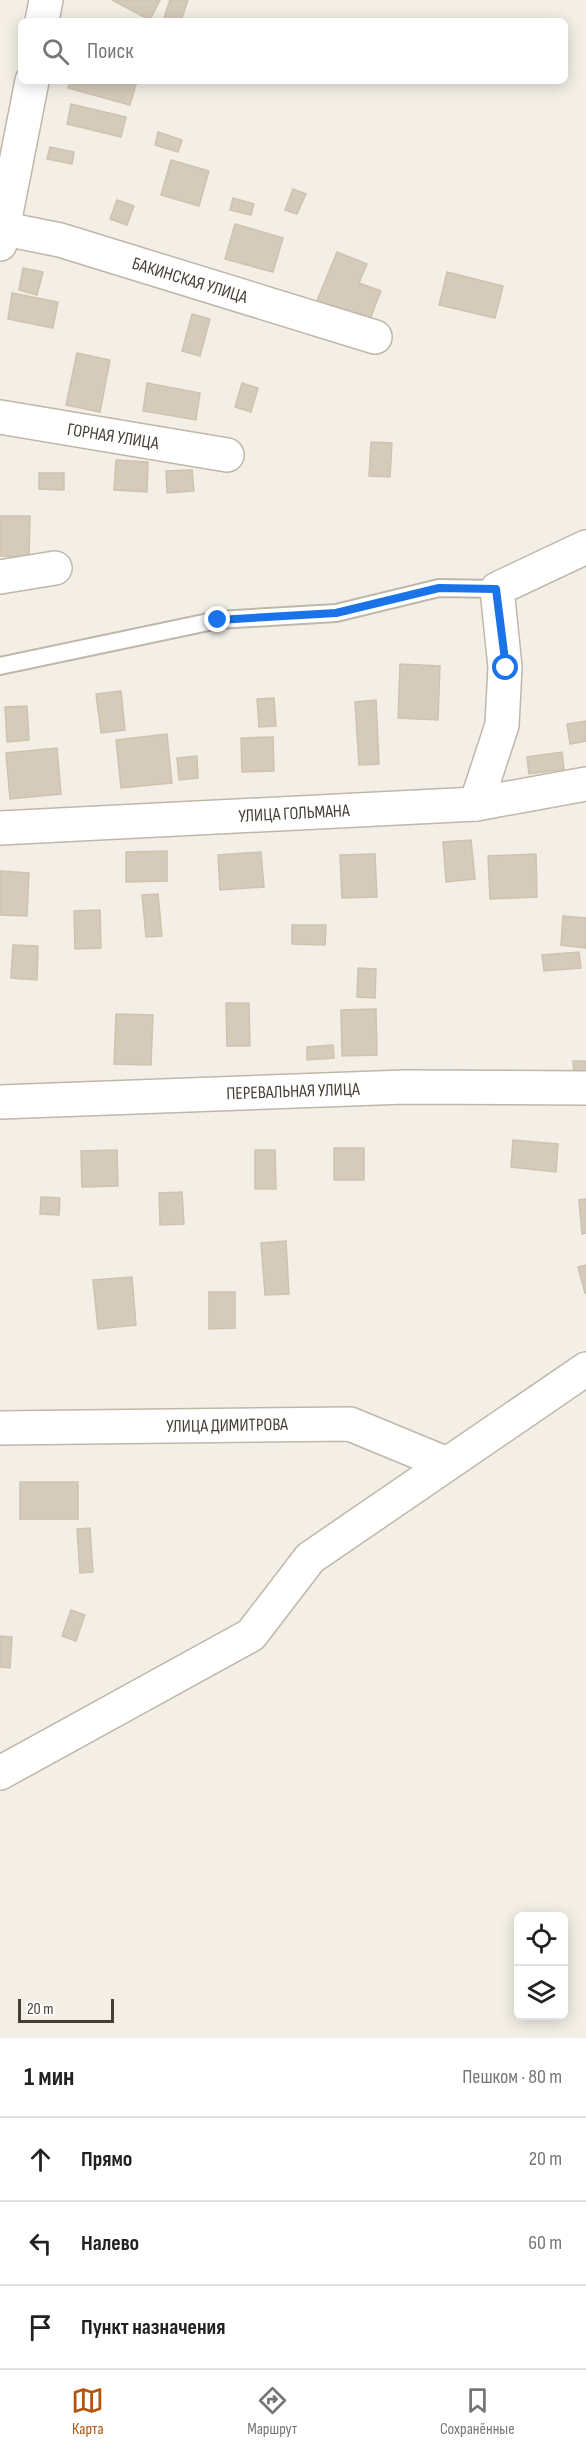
<!DOCTYPE html>
<html lang="ru">
<meta charset="utf-8">
<style>
body{margin:0;font-family:"Sofia Sans Condensed",sans-serif;background:#f2f2f2;color:#222}
.controls{position:absolute;right:18px;bottom:18px;display:grid;overflow:hidden;border-radius:9px;box-shadow:0 3px 15px #0003}
.controls button{width:54px;height:54px;display:grid;place-items:center;padding:0;border:0;border-bottom:2px solid #e0e0e0;background:#fff;color:#222;font:30px sans-serif}
.scale{position:absolute;left:18px;bottom:15px;width:96px;box-sizing:border-box;padding-left:6px;border:3px solid #463f35;border-top:0;font-size:16px;line-height:21px;white-space:nowrap;color:#463f35;-webkit-text-stroke:4px #fff;paint-order:stroke}
.stop{position:absolute;width:18px;height:18px;margin:-14px;border:4px solid #1a73e8;border-radius:50%;background:#fff}
.stop.end{background:#1a73e8;border-color:#fff;box-shadow:0 2px 6px #0008}
.list{margin:0;padding:0;list-style:none}
h2{display:flex;justify-content:space-between;align-items:center;height:78px;margin:0;padding:0 24px;font-size:26px}
h2 small{font-size:20px;font-weight:400;color:#767676}
.list li{display:grid;grid-template-columns:39px 1fr auto;gap:18px;align-items:center;box-sizing:border-box;height:84px;padding:0 24px;border-top:2px solid #e0e0e0}
.list b{display:block;font-size:22px;white-space:nowrap}
.list em{font-size:20px;font-style:normal;color:#767676}
.icon{flex:none;width:33px;height:33px;fill:none;stroke:currentColor;stroke-width:2;stroke-linecap:round;stroke-linejoin:round}
.map{position:relative;flex:none;width:586px;height:2038px;overflow:hidden}
.search{position:absolute;background:#fff;box-shadow:0 3px 15px #0003;left:18px;right:18px;top:18px;height:66px;display:flex;align-items:center;gap:15px;box-sizing:border-box;padding:0 21px;border-radius:9px;color:#767676;font-size:22px}
.sheet{height:330px;background:#fff}
nav{display:flex;justify-content:space-around;align-items:center;box-sizing:border-box;height:84px;border-top:2px solid #e0e0e0;background:#fff;font-size:16px;color:#767676}
nav a{display:grid;justify-items:center;gap:3px}
nav .on{color:#b45309}
.map>svg:first-child{display:block}
</style>
<div class="map">
<svg width="586" height="2038" viewBox="0 0 586 2038">
<rect width="100%" height="100%" fill="#f3efe6"/>
<g fill="#d5cbbb" stroke="#d0c3ae" stroke-width="1.5">
<polygon points="112,0 160,0 150,20"/>
<polygon points="170,0 188,0 181,21 163,21"/>
<polygon points="70,81 137,81 130,105 68,88"/>
<polygon points="71,104 126,117 121,137 67,124"/>
<polygon points="158,132 182,140 178,152 155,145"/>
<polygon points="50,147 74,152 72,164 47,159"/>
<polygon points="171,160 209,171 199,206 161,195"/>
<polygon points="293,189 306,194 297,214 285,210"/>
<polygon points="233,198 254,204 251,215 230,210"/>
<polygon points="117,200 134,206 127,225 110,219"/>
<polygon points="235,224 283,238 273,272 225,259"/>
<polygon points="337,252 367,264 359,283 381,291 368,324 316,303"/>
<polygon points="23,268 43,272 37,295 19,290"/>
<polygon points="447,272 503,286 495,318 439,305"/>
<polygon points="12,293 58,302 53,328 8,319"/>
<polygon points="192,314 210,319 200,356 182,351"/>
<polygon points="77,353 110,360 100,412 66,405"/>
<polygon points="147,383 200,393 196,420 143,411"/>
<polygon points="242,383 258,388 251,412 235,407"/>
<polygon points="371,442 392,443 390,477 369,476"/>
<polygon points="116,460 148,462 147,492 114,490"/>
<polygon points="192,470 194,491 167,493 166,471"/>
<polygon points="39,473 64,473 64,490 39,489"/>
<polygon points="0,516 30,516 29,557 0,556"/>
<polygon points="400,664 440,666 438,720 398,718"/>
<polygon points="121,691 125,730 101,733 96,694"/>
<polygon points="274,698 276,726 259,727 257,699"/>
<polygon points="376,700 379,764 359,765 355,702"/>
<polygon points="27,706 29,740 7,742 5,707"/>
<polygon points="586,721 586,741 570,744 567,724"/>
<polygon points="167,734 172,783 121,788 116,740"/>
<polygon points="273,737 274,771 242,772 241,738"/>
<polygon points="57,748 61,794 10,799 6,753"/>
<polygon points="562,752 564,769 529,774 527,757"/>
<polygon points="197,756 198,778 179,780 177,758"/>
<polygon points="471,840 475,879 446,882 443,842"/>
<polygon points="167,851 167,881 126,882 126,852"/>
<polygon points="261,852 264,887 220,890 218,855"/>
<polygon points="375,854 377,897 342,898 340,855"/>
<polygon points="536,854 537,897 490,899 488,856"/>
<polygon points="0,871 29,873 27,916 0,915"/>
<polygon points="158,894 162,936 146,937 142,895"/>
<polygon points="100,910 101,948 75,949 74,911"/>
<polygon points="563,916 586,918 586,948 561,945"/>
<polygon points="292,925 326,925 325,945 292,944"/>
<polygon points="13,945 38,946 37,980 11,978"/>
<polygon points="579,952 581,968 544,971 542,955"/>
<polygon points="358,968 376,969 375,998 357,997"/>
<polygon points="226,1003 249,1003 250,1046 227,1046"/>
<polygon points="376,1009 377,1055 342,1056 341,1010"/>
<polygon points="116,1014 153,1015 151,1065 114,1064"/>
<polygon points="333,1045 334,1058 307,1060 307,1047"/>
<polygon points="573,1061 586,1061 586,1076 574,1077"/>
<polygon points="513,1140 558,1144 556,1172 511,1167"/>
<rect x="334" y="1148" width="30" height="32"/>
<polygon points="117,1150 118,1186 82,1187 81,1151"/>
<polygon points="255,1150 275,1150 276,1189 255,1189"/>
<polygon points="182,1192 184,1224 160,1225 159,1193"/>
<polygon points="41,1197 60,1198 59,1215 40,1214"/>
<polygon points="586,1199 586,1233 582,1234 579,1200"/>
<polygon points="286,1241 289,1294 265,1295 261,1243"/>
<polygon points="586,1265 586,1293 585,1293 578,1267"/>
<polygon points="132,1277 136,1325 98,1329 93,1280"/>
<polygon points="209,1292 235,1292 235,1328 209,1329"/>
<rect x="20" y="1482" width="58" height="37"/>
<polygon points="90,1528 93,1572 80,1573 77,1529"/>
<polygon points="71,1610 85,1615 76,1641 62,1636"/>
<polygon points="0,1636 12,1637 10,1668 0,1667"/>
</g>
<g fill="none" stroke-linecap="round" stroke-linejoin="round">
<g stroke="#bfb7a8" stroke-width="20">
<polyline id="lane" points="0,666 218,620 336,613 439,588 497,589"/>
</g>
<g stroke="#bfb7a8" stroke-width="36">
<g id="street">
<polyline points="42,21 46,0"/>
<polyline points="5,229 60,240 375,337"/>
<polyline points="0,244 32,81"/>
<polyline points="0,417 227,455"/>
<polyline points="0,577 55,568"/>
<polyline points="476,804 502,725 505,667 497,589 586,547"/>
<polyline points="0,828 476,804 586,784"/>
<polyline points="0,1102 405,1087 586,1088"/>
<polyline points="0,1428 350,1424 447,1464"/>
<polyline points="0,1773 251,1635 310,1558 586,1369"/>
</g>
</g>
<use href="#lane" stroke="#fff" stroke-width="16"/>
<use href="#street" stroke="#fff" stroke-width="33"/>
</g>
<g fill="none" stroke-linecap="round" stroke-linejoin="round">
<polyline stroke="#1a73e8" stroke-width="8" points="218,620 336,613 439,588 496,589 506,668"/>
</g>
<g text-anchor="middle" stroke-width="4.5" stroke-linejoin="round" paint-order="stroke">
<g font-size="18" fill="#463f35" stroke="#fff">
<text transform="translate(190 280) rotate(17)" y="6">БАКИНСКАЯ УЛИЦА</text>
<text transform="translate(113 436) rotate(9)" y="6">ГОРНАЯ УЛИЦА</text>
<text transform="translate(294 813) rotate(-3)" y="6">УЛИЦА ГОЛЬМАНА</text>
<text transform="translate(293 1091) rotate(-2)" y="6">ПЕРЕВАЛЬНАЯ УЛИЦА</text>
<text transform="translate(227 1425) rotate(-1)" y="6">УЛИЦА ДИМИТРОВА</text>
</g>
</g>
</svg>
<div class="controls">
<button><svg class="icon" aria-label="locate" viewBox="0 0 24 24"><circle cx="12" cy="12" r="6"/><path d="M12 2v4M12 18v4M2 12h4M18 12h4"/></svg></button>
<button><svg class="icon" aria-label="layers" viewBox="0 0 24 24"><path d="M12 4l9 5-9 5-9-5zM3 14l9 5 9-5"/></svg></button>
</div>
<div class="scale">20 m</div>
<div class="stop" style="left:506px;top:668px"></div>
<div class="stop end" style="left:218px;top:620px"></div>
<div class="search"><svg class="icon" aria-label="search" viewBox="0 0 24 24"><circle cx="10" cy="10" r="6"/><path d="M15 15l6 6"/></svg>Поиск</div>
</div>
<section class="sheet">
<h2>1 мин<small>Пешком · 80 m</small></h2>
<ul class="list">
<li><svg class="icon" aria-label="ahead" viewBox="0 0 24 24"><path d="M12 20V5M6 11l6-6 6 6"/></svg><div><b>Прямо</b></div><em>20 m</em></li>
<li><svg class="icon" aria-label="left" viewBox="0 0 24 24"><path d="M17 20v-9H6M10 6l-5 5 5 5"/></svg><div><b>Налево</b></div><em>60 m</em></li>
<li><svg class="icon" aria-label="arrive" viewBox="0 0 24 24"><path d="M6 21V4h12l-3 4 3 4H6"/></svg><div><b>Пункт назначения</b></div></li>
</ul>
</section>
<nav>
<a class="on"><svg class="icon" aria-label="map" viewBox="0 0 24 24"><path d="M3 6l6-2 6 2 6-2v14l-6 2-6-2-6 2zM9 4v14M15 6v14"/></svg>Карта</a>
<a><svg class="icon" aria-label="directions" viewBox="0 0 24 24"><path d="M12 3l9 9-9 9-9-9zM9 14v-3h6M13 9l2 2-2 2"/></svg>Маршрут</a>
<a><svg class="icon" aria-label="saved" viewBox="0 0 24 24"><path d="M7 4h10v16l-5-4-5 4z"/></svg>Сохранённые</a>
</nav>
